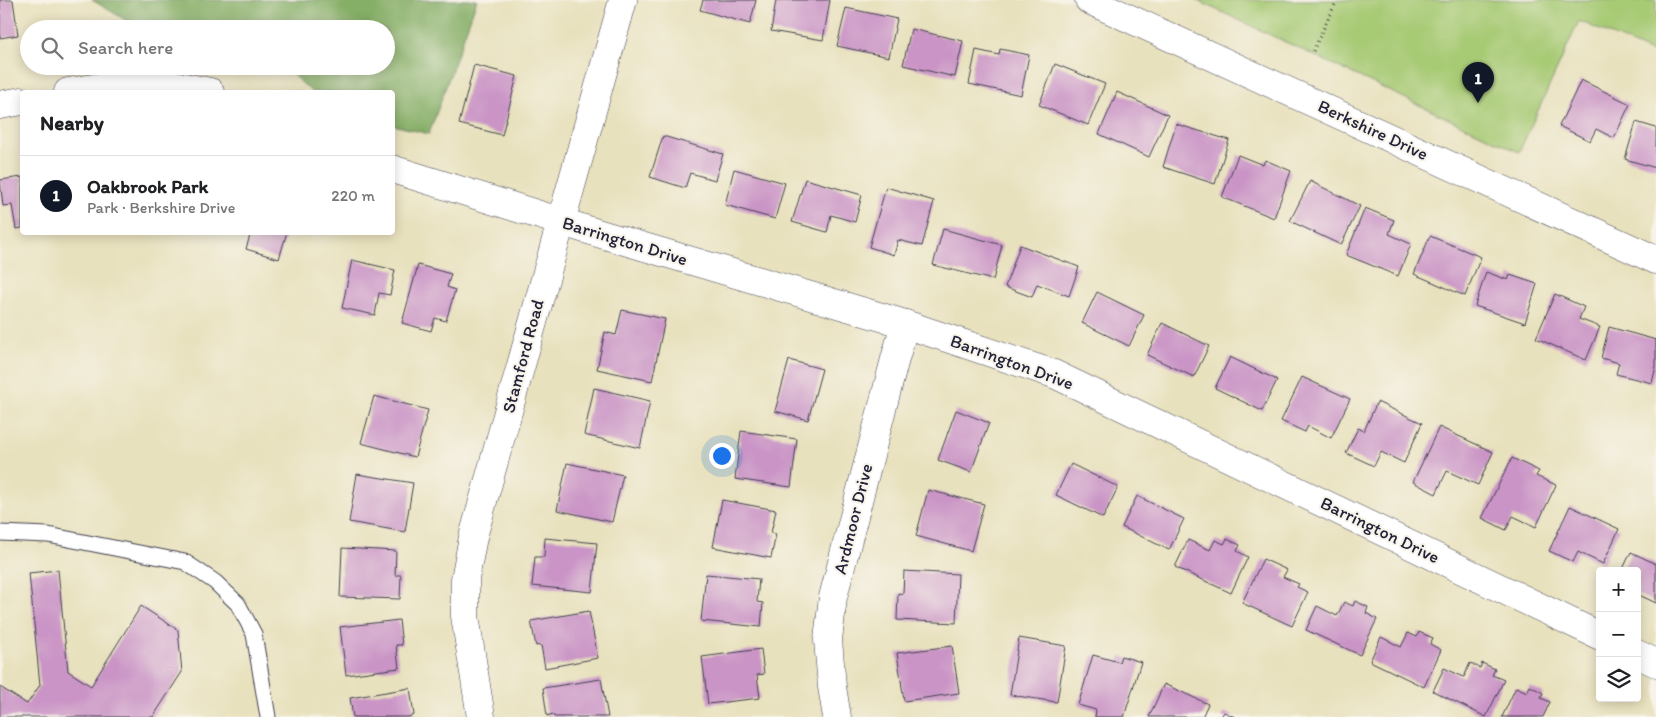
<!DOCTYPE html>
<meta charset="utf-8">
<style>
body{margin:0;font-family:Itim,sans-serif;background:#f2f2f2;color:#202124}
.controls{position:absolute;right:15px;bottom:15px;display:grid;overflow:hidden;border-radius:5px;box-shadow:0 2px 12px #0003}
.controls button{width:45px;height:45px;display:grid;place-items:center;padding:0;border:0;border-bottom:1px solid #e0e0e0;background:#fff;color:#202124;font:25px sans-serif}
.you{position:absolute;left:721px;top:455px;width:18px;height:18px;margin:-12px;border:4px solid #fff;border-radius:50%;background:#1a73e8;box-shadow:0 0 0 8px #1a73e833}
.badge{display:grid;place-items:center;width:32px;height:32px;border-radius:50%;background:#111827;color:#fff;font-size:16px;font-weight:700}
.pin{position:absolute;translate:-50% -41px;filter:drop-shadow(0 1px 2px #0008)}
.pin::after{content:'';position:absolute;top:26px;width:18px;height:15px;background:inherit;clip-path:polygon(0 0,100% 0,50% 100%)}
.list{margin:0;padding:0;list-style:none}
h2{display:flex;justify-content:space-between;align-items:center;height:65px;margin:0;padding:0 20px;font-size:21px}
h2 small{font-size:16px;font-weight:400;color:#757577}
.list li{display:grid;grid-template-columns:32px 1fr auto;gap:15px;align-items:center;box-sizing:border-box;height:80px;padding:0 20px;border-top:1px solid #e0e0e0}
.list b{display:block;font-size:19px;white-space:nowrap}
.list p{margin:0;font-size:16px;white-space:nowrap;color:#757577}
.list em{font-size:16px;font-style:normal;color:#757577}
.icon{flex:none;width:28px;height:28px;fill:none;stroke:currentColor;stroke-width:2;stroke-linecap:round;stroke-linejoin:round}
.map{position:relative;flex:none;width:1656px;height:717px;overflow:hidden}
.search{position:absolute;background:#fff;box-shadow:0 2px 12px #0003;left:20px;top:20px;width:375px;height:55px;display:flex;align-items:center;gap:12px;box-sizing:border-box;padding:0 18px;border-radius:28px;color:#757577;font-size:19px}
.panel{position:absolute;background:#fff;box-shadow:0 2px 12px #0003;left:20px;top:90px;width:375px;height:145px;border-radius:5px}
.map>svg:first-child{display:block}
</style>
<div class="map">
<svg width="1656" height="717" viewBox="0 0 1656 717">
<rect width="100%" height="100%" fill="#f7f3e8"/>
<filter id="ink" filterUnits="userSpaceOnUse"><feTurbulence type="fractalNoise" baseFrequency=".02" numOctaves="2"/><feDisplacementMap in="SourceGraphic" scale="10" xChannelSelector="R" yChannelSelector="G"/><feConvolveMatrix kernelMatrix="1 2 1 2 8 2 1 2 1" color-interpolation-filters="sRGB"/></filter>
<filter id="wash" filterUnits="userSpaceOnUse"><feTurbulence type="fractalNoise" baseFrequency=".0096" numOctaves="4" result="noise"/><feDisplacementMap in="SourceGraphic" scale="20" xChannelSelector="R" yChannelSelector="G"/><feGaussianBlur stdDeviation="1.12" result="paint"/><feColorMatrix in="noise" values="0 0 0 0 0 0 0 0 0 0 0 0 0 0 0 0 0 1.4 0 .05"/><feComposite in="paint" operator="in"/></filter>
<g filter="url(#wash)">
<rect width="100%" height="100%" fill="#e8e1bd"/>
<polygon fill="#a7ca74" stroke="#647658" points="1196,0 1656,0 1656,54 1579,21 1519,152"/>
<polygon fill="#85ae66" stroke="#546850" points="92,0 477,0 429,134 393,125 392,92 312,92 283,66 386,66 386,29 141,29"/>
<g id="blocks">
<g fill="#ca95c6">
<polygon points="0,0 13,0 18,35 0,38"/>
<polygon points="703,0 756,0 750,24 700,10"/>
<polygon points="776,0 830,0 823,40 771,31"/>
<polygon points="846,8 897,19 889,57 837,46"/>
<polygon points="911,29 963,41 955,77 903,65"/>
<polygon points="1000,49 1029,55 1021,95 969,84 976,50 999,55"/>
<polygon points="1055,64 1105,84 1088,125 1039,105"/>
<polygon points="474,65 517,76 502,135 459,124"/>
<polygon points="1581,80 1630,104 1614,138 1596,129 1590,141 1559,126"/>
<polygon points="1117,92 1168,115 1149,157 1099,134"/>
<polygon points="1636,122 1656,128 1656,168 1625,159"/>
<polygon points="1176,124 1229,140 1215,184 1163,167"/>
<polygon points="663,136 723,154 715,180 690,173 685,188 650,177"/>
<polygon points="1238,155 1263,165 1265,160 1291,171 1274,218 1222,197"/>
<polygon points="734,169 785,183 775,219 725,205"/>
<polygon points="22,177 22,228 16,229 12,205 3,206 0,180"/>
<polygon points="805,179 862,195 855,222 831,215 827,232 792,222"/>
<polygon points="1310,181 1360,206 1341,245 1290,221"/>
<polygon points="886,187 934,201 922,246 898,240 894,255 869,247"/>
<polygon points="1365,208 1394,220 1389,234 1411,244 1398,276 1346,255"/>
<polygon points="943,229 1002,245 993,280 933,265"/>
<polygon points="251,232 287,232 279,259 246,249"/>
<polygon points="1430,236 1481,257 1465,296 1414,274"/>
<polygon points="1020,245 1079,267 1069,296 1037,284 1032,297 1005,287"/>
<polygon points="352,260 395,270 390,295 379,293 375,315 342,308"/>
<polygon points="418,265 451,274 447,287 455,290 446,321 435,318 431,331 402,323"/>
<polygon points="1486,272 1508,280 1510,275 1537,284 1525,323 1475,306"/>
<polygon points="1097,292 1144,315 1129,346 1082,323"/>
<polygon points="1555,294 1584,307 1579,319 1600,327 1586,360 1536,338"/>
<polygon points="622,310 665,319 652,381 597,369 605,332 616,335"/>
<polygon points="1162,323 1209,346 1194,377 1147,355"/>
<polygon points="1609,327 1656,340 1656,366 1652,383 1616,374 1619,363 1601,358"/>
<polygon points="1230,357 1277,380 1262,411 1215,388"/>
<polygon points="789,360 822,369 808,420 775,411"/>
<polygon points="1302,377 1350,399 1331,438 1308,426 1305,432 1281,421"/>
<polygon points="594,388 650,401 640,448 584,435"/>
<polygon points="374,396 428,410 415,457 361,443"/>
<polygon points="1377,402 1422,423 1404,463 1381,452 1374,466 1346,453 1358,428 1364,431"/>
<polygon points="956,410 989,423 971,472 938,460"/>
<polygon points="1439,427 1493,452 1478,485 1447,471 1436,494 1413,482"/>
<polygon points="741,431 797,439 791,487 735,479"/>
<polygon points="1512,458 1539,471 1536,476 1556,485 1536,527 1513,516 1506,530 1482,518"/>
<polygon points="567,463 623,475 612,522 557,510"/>
<polygon points="1071,464 1118,487 1103,518 1056,495"/>
<polygon points="357,474 413,483 405,532 349,522"/>
<polygon points="928,490 984,504 971,551 916,536"/>
<polygon points="1137,496 1184,519 1169,550 1122,527"/>
<polygon points="722,500 776,510 771,533 776,534 771,558 713,547"/>
<polygon points="1570,506 1619,529 1603,564 1578,552 1573,562 1549,551"/>
<polygon points="545,538 597,543 592,592 532,586 535,557 544,557"/>
<polygon points="1227,539 1240,545 1237,551 1248,557 1231,593 1175,567 1188,540 1210,550 1215,540 1224,544"/>
<polygon points="342,548 396,551 395,575 401,575 400,599 340,597"/>
<polygon points="1631,552 1656,564 1656,603 1637,594 1637,571 1622,571"/>
<polygon points="1263,559 1287,570 1283,577 1299,584 1297,587 1308,592 1292,626 1242,603"/>
<polygon points="58,570 68,671 91,686 141,606 178,630 182,672 153,717 0,717 0,687 27,704 40,685 29,573"/>
<polygon points="904,571 958,574 956,623 897,620 898,593 903,594"/>
<polygon points="706,574 759,579 757,602 763,603 761,627 701,621"/>
<polygon points="1355,601 1368,607 1366,613 1377,619 1360,655 1306,630 1317,606 1337,616 1344,602 1353,606"/>
<polygon points="589,611 598,658 545,668 541,645 536,646 531,621"/>
<polygon points="399,620 402,645 396,645 399,668 346,675 340,627"/>
<polygon points="1419,632 1433,638 1430,644 1441,650 1424,687 1370,661 1381,637 1401,647 1408,633 1417,637"/>
<polygon points="1019,638 1066,646 1057,702 1010,695"/>
<polygon points="952,646 959,693 904,701 897,653"/>
<polygon points="761,649 764,674 757,675 760,698 708,704 702,657"/>
<polygon points="1093,655 1119,662 1121,656 1141,662 1124,717 1095,717 1096,710 1078,705"/>
<polygon points="1470,663 1480,668 1482,663 1495,669 1492,675 1504,680 1486,717 1433,691 1444,668 1464,677"/>
<polygon points="601,679 608,717 554,717 553,714 547,716 543,688"/>
<polygon points="1164,684 1208,704 1202,717 1149,717"/>
<polygon points="1530,686 1543,693 1541,698 1550,702 1543,717 1502,717 1516,687 1527,692"/>
<polygon points="410,688 414,715 408,717 353,717 350,698"/>
<polygon points="1224,712 1235,717 1221,717"/>
</g>
</g>
</g>
<g filter="url(#ink)">
<use href="#blocks" fill-opacity="0" stroke="#403f4e" stroke-width="1"/>
<g fill="none" stroke-linecap="round" stroke-linejoin="round">
<g stroke="#403f4e" stroke-width="17">
<polyline id="lane" points="0,533 48,535 185,562 215,582 238,604 254,634 268,717"/>
</g>
<g stroke="#403f4e" stroke-width="29">
<g id="street">
<polyline points="1089,0 1656,260"/>
<polyline points="68,92 125,83 164,83 210,92"/>
<polyline points="0,105 22,101"/>
<polyline points="392,169 604,235 905,324 1054,374 1600,636"/>
<polyline points="1637,654 1656,663"/>
<polyline points="481,717 465,616 465,579 473,537 623,0"/>
<polyline points="837,717 832,687 828,640 833,597 895,359 905,324"/>
</g>
</g>
<polyline stroke="#403f4e" stroke-width="3" stroke-dasharray="1 4" stroke-linecap="butt" points="1313,51 1337,0"/>
<use href="#lane" stroke="#fff" stroke-width="15"/>
<use href="#street" stroke="#fff" stroke-width="28"/>
</g>
</g>
<g text-anchor="middle" stroke-width="4" stroke-linejoin="round" paint-order="stroke">
<g font-size="18" fill="#22223b" stroke="#f7f3e8">
<text transform="translate(1373 130) rotate(25)" y="6">Berkshire Drive</text>
<text transform="translate(625 241) rotate(17)" y="6">Barrington Drive</text>
<text transform="translate(523 356) rotate(-75)" y="6">Stamford Road</text>
<text transform="translate(1012 362) rotate(20)" y="6">Barrington Drive</text>
<text transform="translate(853 519) rotate(-76)" y="6">Ardmoor Drive</text>
<text transform="translate(1380 530) rotate(26)" y="6">Barrington Drive</text>
</g>
</g>
</svg>
<div class="controls">
<button>+</button>
<button>−</button>
<button><svg class="icon" aria-label="layers" viewBox="0 0 24 24"><path d="M12 4l9 5-9 5-9-5zM3 14l9 5 9-5"/></svg></button>
</div>
<div class="you"></div>
<div class="pin badge" style="left:1478px;top:103px">1</div>
<div class="search"><svg class="icon" aria-label="search" viewBox="0 0 24 24"><circle cx="10" cy="10" r="6"/><path d="M15 15l6 6"/></svg>Search here</div>
<section class="panel">
<h2>Nearby<small></small></h2>
<ul class="list">
<li><span class="badge">1</span><div><b>Oakbrook Park</b><p>Park · Berkshire Drive</p></div><em>220 m</em></li>
</ul>
</section>
</div>
